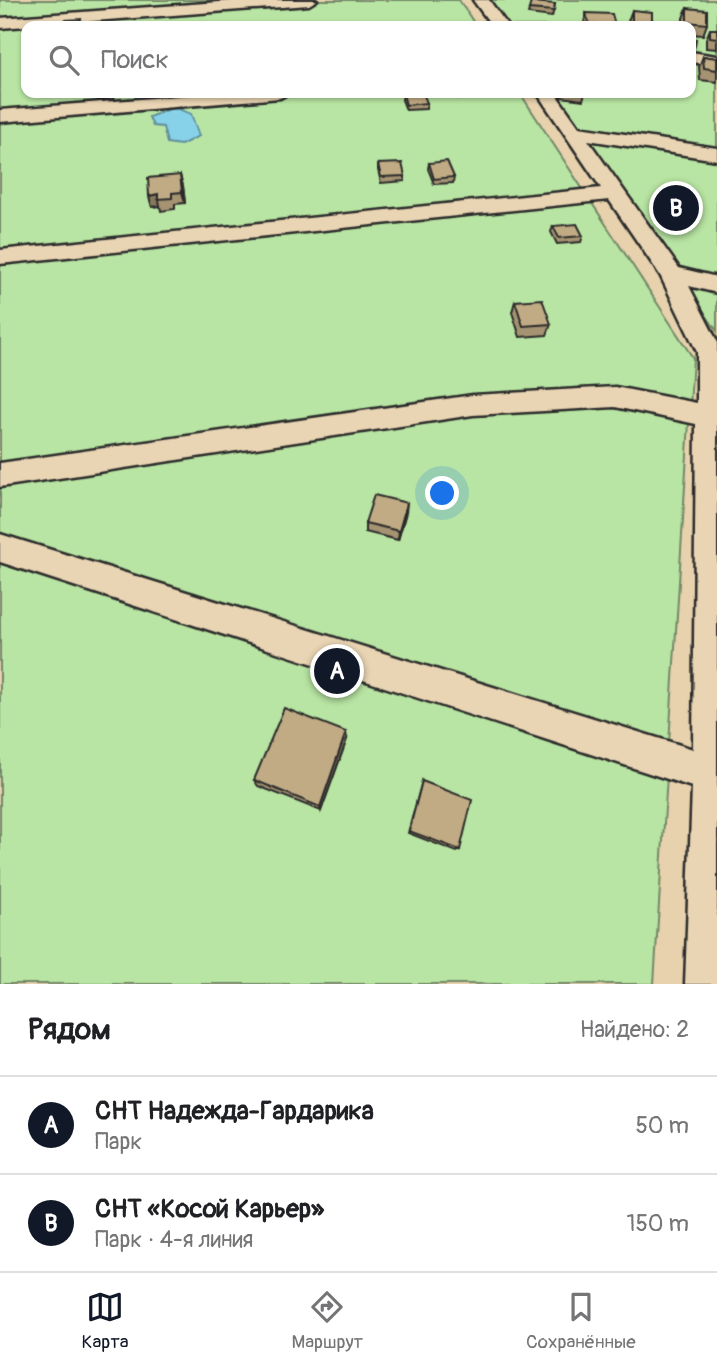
<!DOCTYPE html>
<html lang="ru">
<meta charset="utf-8">
<style>
body{margin:0;font-family:Pangolin,sans-serif;background:#f6f6f6;color:#202124}
.you{position:absolute;left:443px;top:494px;width:24px;height:24px;margin:-18px;border:5px solid #fff;border-radius:50%;background:#1a73e8;box-shadow:0 0 0 10px #1a73e833}
.badge{display:grid;place-items:center;width:46px;height:46px;border-radius:50%;background:#111827;color:#fff;font-size:23px;font-weight:700}
.pin{position:absolute;translate:-50% -50%;border:4px solid #fff;box-shadow:0 2px 7px #0006}
.list{margin:0;padding:0;list-style:none}
h2{display:flex;justify-content:space-between;align-items:center;height:91px;margin:0;padding:0 28px;font-size:30px}
h2 small{font-size:23px;font-weight:400;color:#757577}
.list li{display:grid;grid-template-columns:46px 1fr auto;gap:21px;align-items:center;box-sizing:border-box;height:98px;padding:0 28px;border-top:2px solid #e0e0e0}
.list b{display:block;font-size:26px;white-space:nowrap}
.list p{margin:0;font-size:23px;white-space:nowrap;color:#757577}
.list em{font-size:23px;font-style:normal;color:#757577}
.icon{flex:none;width:38px;height:38px;fill:none;stroke:currentColor;stroke-width:2;stroke-linecap:round;stroke-linejoin:round}
.map{position:relative;flex:none;width:717px;height:984px;overflow:hidden}
.search{position:absolute;background:#fff;box-shadow:0 2px 5px #0004;left:21px;right:21px;top:21px;height:77px;display:flex;align-items:center;gap:18px;box-sizing:border-box;padding:0 24px;border-radius:14px;color:#757577;font-size:26px}
.sheet{height:287px;background:#fff}
nav{display:flex;justify-content:space-around;align-items:center;box-sizing:border-box;height:98px;border-top:2px solid #e0e0e0;background:#fff;font-size:19px;color:#757577}
nav a{display:grid;justify-items:center;gap:4px}
nav .on{color:#111827}
.map>svg:first-child{display:block}
</style>
<div class="map">
<svg width="717" height="984" viewBox="0 0 717 984">
<rect width="100%" height="100%" fill="#e7d2ad"/>
<filter id="ink" filterUnits="userSpaceOnUse"><feTurbulence type="fractalNoise" baseFrequency=".0143" numOctaves="2"/><feDisplacementMap in="SourceGraphic" scale="14" xChannelSelector="R" yChannelSelector="G"/><feConvolveMatrix kernelMatrix="1 2 1 2 8 2 1 2 1" color-interpolation-filters="sRGB"/></filter>
<g filter="url(#ink)">
<g fill="#b8e5a3" stroke="#728867" stroke-width="2">
<polygon points="0,0 459,0 476,26 26,26 26,93 520,93 693,358 654,984 0,984"/>
<polygon points="487,0 717,0 717,331 552,93 691,93 691,26 506,26"/>
</g>
<polygon fill="#87d2e8" stroke="#628f9c" stroke-width="2" points="174,107 191,114 199,136 181,145 167,143 163,127 153,126 149,117"/>
<g fill="none" stroke-linecap="round" stroke-linejoin="round">
<g stroke="#2b2b2b" stroke-width="5">
<g id="minor">
<polygon points="247,0 317,0 309,5 0,28 0,18"/>
<polygon points="473,0 489,0 508,26 492,26"/>
<polygon points="691,52 717,56 717,66 691,62"/>
<polygon points="217,93 289,93 280,98 0,122 0,110"/>
<polygon points="537,93 555,93 579,127 717,148 717,160 588,140 679,268 717,277 717,293 689,286 717,341 717,984 685,984 692,787 0,562 0,534 693,749 696,424 615,407 473,415 0,487 0,463 473,395 615,387 697,403 697,352 660,275 609,200 0,264 0,250 601,188"/>
</g>
</g>
<use href="#minor" fill="#e9d5b3" fill-rule="evenodd"/>
</g>
<g fill="#a59372" stroke="#2b2b2b" stroke-width="2">
<polygon points="555,4 552,17 528,14 529,9"/>
<polygon points="687,8 707,24 703,35 691,34 691,26 683,26 683,18"/>
<polygon points="632,10 652,25 652,26 628,26 628,21"/>
<polygon points="586,13 615,25 615,26 584,26 584,23"/>
<polygon points="710,29 717,29 717,49 706,48 706,39"/>
<polygon points="691,38 695,45 693,51 691,50"/>
<polygon points="703,56 717,58 717,82 700,80 699,67"/>
<polygon points="96,93 116,93 113,99 98,100"/>
<polygon points="453,93 484,93 483,98 459,99 457,94 453,94"/>
<polygon points="562,93 585,93 583,100 561,97"/>
<polygon points="403,94 427,103 426,109 406,110 402,100"/>
<polygon points="429,163 454,177 453,183 434,184 428,169"/>
<polygon points="378,164 405,176 405,181 381,183 378,170"/>
<polygon points="180,175 183,186 185,203 175,204 175,209 161,211 160,206 152,207 149,196"/>
<polygon points="553,226 583,236 581,242 557,244 551,232"/>
<polygon points="515,301 551,324 547,335 520,337 512,312"/>
<polygon points="406,512 398,540 365,532 365,523"/>
<polygon points="347,739 321,811 258,786 254,780"/>
<polygon points="422,781 460,850 457,852 408,833"/>
</g>
<g fill="#86785c" stroke="#2b2b2b" stroke-width="2">
<polygon points="180,175 183,186 185,203 182,192"/>
<polygon points="158,194 160,206 152,207 149,196"/>
<polygon points="407,503 406,512 398,540 399,531"/>
<polygon points="346,732 347,739 321,811 320,807"/>
</g>
<g fill="#c0ab84" stroke="#2b2b2b" stroke-width="2">
<polygon points="531,2 555,4 554,11 529,9"/>
<polygon points="687,8 707,10 707,24 687,22"/>
<polygon points="632,10 652,12 652,25 632,23"/>
<polygon points="586,13 612,14 615,25 589,24"/>
<polygon points="81,19 80,26 65,26 66,20"/>
<polygon points="710,29 717,29 717,38 710,37"/>
<polygon points="691,38 696,39 695,45 691,45"/>
<polygon points="703,56 717,58 717,70 704,68"/>
<polygon points="423,93 427,103 406,105 403,94"/>
<polygon points="447,161 454,177 434,179 429,163"/>
<polygon points="402,163 405,176 381,177 378,164"/>
<polygon points="180,175 182,192 172,193 172,198 158,199 158,194 149,196 148,178"/>
<polygon points="577,224 583,236 559,238 553,226"/>
<polygon points="542,299 551,324 523,326 515,301"/>
<polygon points="374,495 407,503 399,531 365,523"/>
<polygon points="284,708 346,732 320,807 254,780"/>
<polygon points="422,781 472,800 460,850 409,831"/>
</g>
</g>
</svg>
<div class="you"></div>
<div class="pin badge" style="left:337px;top:671px">A</div>
<div class="pin badge" style="left:676px;top:208px">B</div>
<div class="search"><svg class="icon" aria-label="search" viewBox="0 0 24 24"><circle cx="10" cy="10" r="6"/><path d="M15 15l6 6"/></svg>Поиск</div>
</div>
<section class="sheet">
<h2>Рядом<small>Найдено: 2</small></h2>
<ul class="list">
<li><span class="badge">A</span><div><b>СНТ Надежда-Гардарика</b><p>Парк</p></div><em>50 m</em></li>
<li><span class="badge">B</span><div><b>СНТ «Косой Карьер»</b><p>Парк · 4-я линия</p></div><em>150 m</em></li>
</ul>
</section>
<nav>
<a class="on"><svg class="icon" aria-label="map" viewBox="0 0 24 24"><path d="M3 6l6-2 6 2 6-2v14l-6 2-6-2-6 2zM9 4v14M15 6v14"/></svg>Карта</a>
<a><svg class="icon" aria-label="directions" viewBox="0 0 24 24"><path d="M12 3l9 9-9 9-9-9zM9 14v-3h6M13 9l2 2-2 2"/></svg>Маршрут</a>
<a><svg class="icon" aria-label="saved" viewBox="0 0 24 24"><path d="M7 4h10v16l-5-4-5 4z"/></svg>Сохранённые</a>
</nav>
